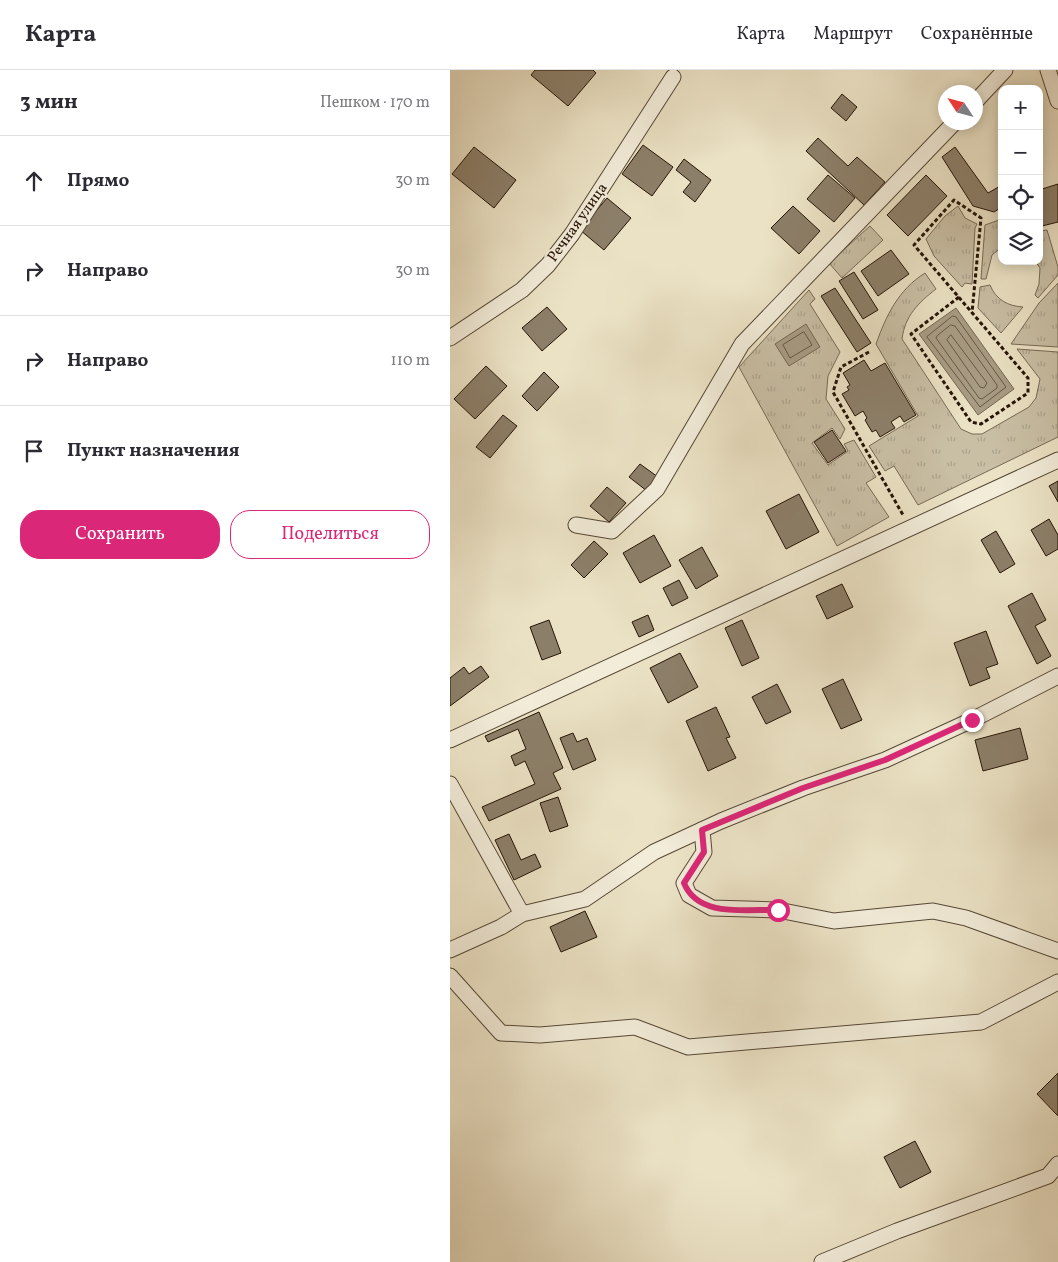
<!DOCTYPE html>
<html lang="ru">
<meta charset="utf-8">
<style>
body{margin:0;font-family:Vollkorn,serif;background:#f7f7f7;color:#2b2b33}
.controls{position:absolute;right:15px;top:15px;display:grid;overflow:hidden;border-radius:10px;box-shadow:0 2px 12px #0003}
.controls button{width:45px;height:45px;display:grid;place-items:center;padding:0;border:0;border-bottom:1px solid #e1e1e2;background:#fff;color:#2b2b33;font:25px sans-serif}
.compass{position:absolute;left:488px;top:15px;width:45px;height:45px;border-radius:50%;background:#fff;box-shadow:0 2px 12px #0003;rotate:306deg}
.stop{position:absolute;width:15px;height:15px;margin:-11px;border:4px solid #db2777;border-radius:50%;background:#fff}
.stop.end{background:#db2777;border-color:#fff;box-shadow:0 1px 5px #0008}
.list{margin:0;padding:0;list-style:none}
h2{display:flex;justify-content:space-between;align-items:center;height:65px;margin:0;padding:0 20px;font-size:21px}
h2 small{font-size:16px;font-weight:400;color:#7c7c81}
.list li{display:grid;grid-template-columns:32px 1fr auto;gap:15px;align-items:center;box-sizing:border-box;height:90px;padding:0 20px;border-top:1px solid #e1e1e2}
.list b{display:block;font-size:19px;white-space:nowrap}
.list em{font-size:16px;font-style:normal;color:#7c7c81}
.actions{display:flex;gap:10px;padding:15px 20px}
.actions a{flex:1;padding:11px 0;border:1px solid #db2777;border-radius:20px;text-align:center;font-size:18px;color:#db2777}
.actions .main{background:#db2777;color:#fff}
.icon{flex:none;width:28px;height:28px;fill:none;stroke:currentColor;stroke-width:2;stroke-linecap:round;stroke-linejoin:round}
.map{position:relative;flex:none;width:608px;height:1192px;overflow:hidden}
header{display:flex;align-items:center;gap:30px;box-sizing:border-box;height:70px;padding:0 25px;background:#fff;border-bottom:1px solid #e1e1e2}
header strong{font-size:24px}
nav{display:flex;gap:28px;margin-inline-start:auto;font-size:18px}
main{display:flex}
aside{flex:1;background:#fff}
.map>svg:first-child{display:block}
</style>
<header>
<strong>Карта</strong>
<nav><a>Карта</a><a>Маршрут</a><a>Сохранённые</a></nav>
</header>
<main>
<aside>
<h2>3 мин<small>Пешком · 170 m</small></h2>
<ul class="list">
<li><svg class="icon" aria-label="ahead" viewBox="0 0 24 24"><path d="M12 20V5M6 11l6-6 6 6"/></svg><div><b>Прямо</b></div><em>30 m</em></li>
<li><svg class="icon" aria-label="right" viewBox="0 0 24 24"><path d="M7 20v-9h11M14 6l5 5-5 5"/></svg><div><b>Направо</b></div><em>30 m</em></li>
<li><svg class="icon" aria-label="right" viewBox="0 0 24 24"><path d="M7 20v-9h11M14 6l5 5-5 5"/></svg><div><b>Направо</b></div><em>110 m</em></li>
<li><svg class="icon" aria-label="arrive" viewBox="0 0 24 24"><path d="M6 21V4h12l-3 4 3 4H6"/></svg><div><b>Пункт назначения</b></div></li>
</ul>
<div class="actions"><a class="main">Сохранить</a><a>Поделиться</a></div>
</aside>
<div class="map">
<svg width="608" height="1192" viewBox="0 0 608 1192">
<defs>
<pattern id="grass-tufts" width="24" height="20" patternUnits="userSpaceOnUse" patternTransform="scale(1.25)"><rect width="24" height="20" fill="#c9bfa5"/><path d="M3 7l-1-3M5 7V3M7 7l1-3M15 17l-1-3M17 17v-4M19 17l1-3" fill="none" stroke="#aca38d"/></pattern>
</defs>
<rect width="100%" height="100%" fill="#ebe2c5"/>
<filter id="stains"><feTurbulence type="fractalNoise" baseFrequency=".004" numOctaves="4"/><feColorMatrix values="0 0 0 0 .2 0 0 0 0 .09 0 0 0 0 .02 0 0 0 .5 -.17"/></filter>
<radialGradient id="worn" r=".72"><stop offset=".6" stop-color="#630" stop-opacity="0"/><stop offset="1" stop-color="#630" stop-opacity=".3"/></radialGradient>
<g fill="url(#grass-tufts)" stroke="#776a56">
<polygon points="508,136 515,148 527,154 525,158 522,214 515,213 512,217 484,186 476,169 495,146"/>
<polygon points="552,149 552,177 542,185 536,209 531,209 535,155"/>
<polygon points="589,154 591,161 597,160 608,197 608,205 588,228 585,225 589,214 590,198 585,191 589,191"/>
<polygon points="420,156 433,170 392,208 379,193"/>
<path d="M475,203L486,219C468,233 455,246 452,269L511,359L522,364H532L579,337L586,328L590,309L567,279L608,282V367L468,435L444,396L435,401L419,376L468,346L426,274C436,246 448,220 475,203Z"/>
<polygon points="608,213 608,277 561,274 589,233"/>
<path d="M540,215C546,230 558,236 573,237L551,263L528,238L530,217Z"/>
<polygon points="359,220 365,229 360,234 390,282 378,306 376,329 395,359 390,369 382,358 362,373 378,395 398,381 394,374 404,370 426,407 416,413 439,447 387,476 289,297"/>
</g>
<g fill="#a89c84" stroke="#746652">
<polygon points="506,238 564,319 528,345 469,264"/>
<polygon points="356,254 370,277 339,296 325,274"/>
</g>
<g fill="none" stroke-linecap="round" stroke-linejoin="round">
<g stroke="#665845" stroke-width="1">
<polygon points="503,246 506,247 556,317 530,337 477,267"/>
<polygon points="501,255 505,256 547,315 547,318 532,329 529,328 486,268 487,266"/>
<polygon points="354,262 362,275 340,288 333,275"/>
<polygon points="501,265 537,313 534,318 530,317 497,270"/>
</g>
</g>
<g fill="#8c7f69" stroke="#251406">
<polygon points="85,0 143,0 146,3 118,36 81,5"/>
<polygon points="392,24 407,37 396,51 381,38"/>
<polygon points="368,68 398,96 407,87 435,112 414,135 356,81"/>
<polygon points="193,75 223,97 202,126 172,104"/>
<polygon points="24,77 66,110 44,138 2,104"/>
<polygon points="505,77 538,123 552,115 552,137 544,142 523,136 492,87"/>
<polygon points="234,89 261,110 245,132 233,122 241,112 226,100"/>
<polygon points="378,105 405,128 384,152 357,129"/>
<polygon points="476,105 497,126 458,166 437,145"/>
<polygon points="608,114 608,152 592,156 589,146 589,120"/>
<polygon points="157,128 181,148 154,180 130,160"/>
<polygon points="343,136 370,161 349,184 321,158"/>
<polygon points="441,180 459,204 428,226 411,201"/>
<polygon points="404,202 428,240 413,249 389,211"/>
<polygon points="385,218 421,273 407,282 371,226"/>
<polygon points="97,237 117,259 92,281 72,258"/>
<polygon points="414,290 421,301 435,293 466,345 454,352 450,346 441,352 445,358 430,367 426,360 422,362 415,350 417,348 413,341 405,346 392,324 399,320 397,317 400,315 393,303"/>
<polygon points="36,296 57,316 25,349 4,329"/>
<polygon points="94,302 109,317 87,341 72,326"/>
<polygon points="53,345 67,356 40,388 26,377"/>
<polygon points="382,360 396,381 378,393 364,372"/>
<polygon points="190,394 208,407 197,421 179,407"/>
<polygon points="608,411 608,432 599,416"/>
<polygon points="157,417 176,433 159,452 140,436"/>
<polygon points="349,424 369,462 336,479 316,441"/>
<polygon points="599,449 608,465 608,479 596,486 581,460"/>
<polygon points="546,461 565,494 550,503 531,470"/>
<polygon points="204,465 221,496 190,513 173,483"/>
<polygon points="144,471 158,484 134,508 121,495"/>
<polygon points="252,477 268,506 246,519 229,490"/>
<polygon points="229,510 238,528 222,536 213,518"/>
<polygon points="392,514 403,537 377,549 366,526"/>
<polygon points="582,523 596,550 585,556 601,586 587,594 558,536"/>
<polygon points="198,545 204,560 189,567 182,552"/>
<polygon points="99,550 111,583 92,590 80,557"/>
<polygon points="292,550 309,588 292,596 275,558"/>
<polygon points="536,561 548,594 536,598 540,608 520,616 504,573"/>
<polygon points="230,583 248,617 218,633 200,598"/>
<polygon points="31,596 39,607 0,636 0,608 14,597 19,604"/>
<polygon points="393,609 412,650 391,659 372,619"/>
<polygon points="327,614 341,642 316,654 302,627"/>
<polygon points="266,637 280,667 276,668 286,688 258,701 236,651"/>
<polygon points="89,642 113,698 103,703 111,719 39,751 32,737 85,714 75,691 65,696 61,686 76,679 68,659 38,672 35,666"/>
<polygon points="570,658 578,689 533,701 525,670"/>
<polygon points="123,663 127,672 137,668 146,690 123,700 110,668"/>
<polygon points="108,727 118,756 100,762 90,733"/>
<polygon points="59,764 71,790 85,784 91,797 64,810 45,770"/>
<polygon points="135,841 147,867 111,882 100,857"/>
<polygon points="608,1003 608,1046 587,1024"/>
<polygon points="465,1071 481,1102 450,1118 434,1087"/>
</g>
<g fill="none" stroke-linecap="round" stroke-linejoin="round">
<g stroke="#564836" stroke-width="17">
<g id="minor">
<polyline points="598,0 608,31"/>
<polyline points="526,31 555,0"/>
<polyline points="0,268 72,220 98,195 122,164 223,7"/>
<polyline points="126,455 162,461 207,419 292,274 505,52"/>
<polyline points="0,670 608,390"/>
<polyline points="0,714 72,844"/>
<polyline points="252,760 254,782 234,813 239,825 262,838 328,840 384,851 483,841 516,848 608,881"/>
<polyline points="0,880 51,857 72,844 135,829 204,782 271,751 353,718 435,690 522,650 608,606"/>
<polyline points="0,906 51,963 90,965 185,957 238,977 531,952 608,912"/>
<polyline points="372,1192 447,1161 598,1106 608,1094"/>
</g>
</g>
<g stroke="#251406" stroke-width="3" stroke-dasharray="4 2.5" stroke-linecap="butt">
<polyline points="509,227 461,264 521,352 531,354 578,323 578,308 464,175 504,130 531,148 522,243"/>
<polyline points="419,282 391,297 383,322 453,445"/>
</g>
<use href="#minor" stroke="#f2ecd9" stroke-width="15"/>
</g>
<g fill="none" stroke-linecap="round" stroke-linejoin="round">
<path stroke="#db2777" stroke-width="6" d="M328,840C296,839 248,848 234,813L254,782L252,760L353,718L435,690L522,650"/>
</g>
<g text-anchor="middle" stroke-width="4.5" stroke-linejoin="round" paint-order="stroke">
<g font-size="15" fill="#251406" stroke="#f2ecd9">
<text transform="translate(127 152) rotate(-55)" y="5">Речная улица</text>
</g>
</g>
<rect width="100%" height="100%" filter="url(#stains)"/>
<rect width="100%" height="100%" fill="url(#worn)"/>
</svg>
<div class="controls">
<button>+</button>
<button>−</button>
<button><svg class="icon" aria-label="locate" viewBox="0 0 24 24"><circle cx="12" cy="12" r="6"/><path d="M12 2v4M12 18v4M2 12h4M18 12h4"/></svg></button>
<button><svg class="icon" aria-label="layers" viewBox="0 0 24 24"><path d="M12 4l9 5-9 5-9-5zM3 14l9 5 9-5"/></svg></button>
</div>
<svg class="compass" viewBox="-18 -18 36 36"><path d="M0-13l5 13h-10z" fill="#e53935"/><path d="M0 13l5-13h-10z" fill="#7c7c81"/></svg>
<div class="stop" style="left:328px;top:840px"></div>
<div class="stop end" style="left:522px;top:650px"></div>
</div>
</main>
